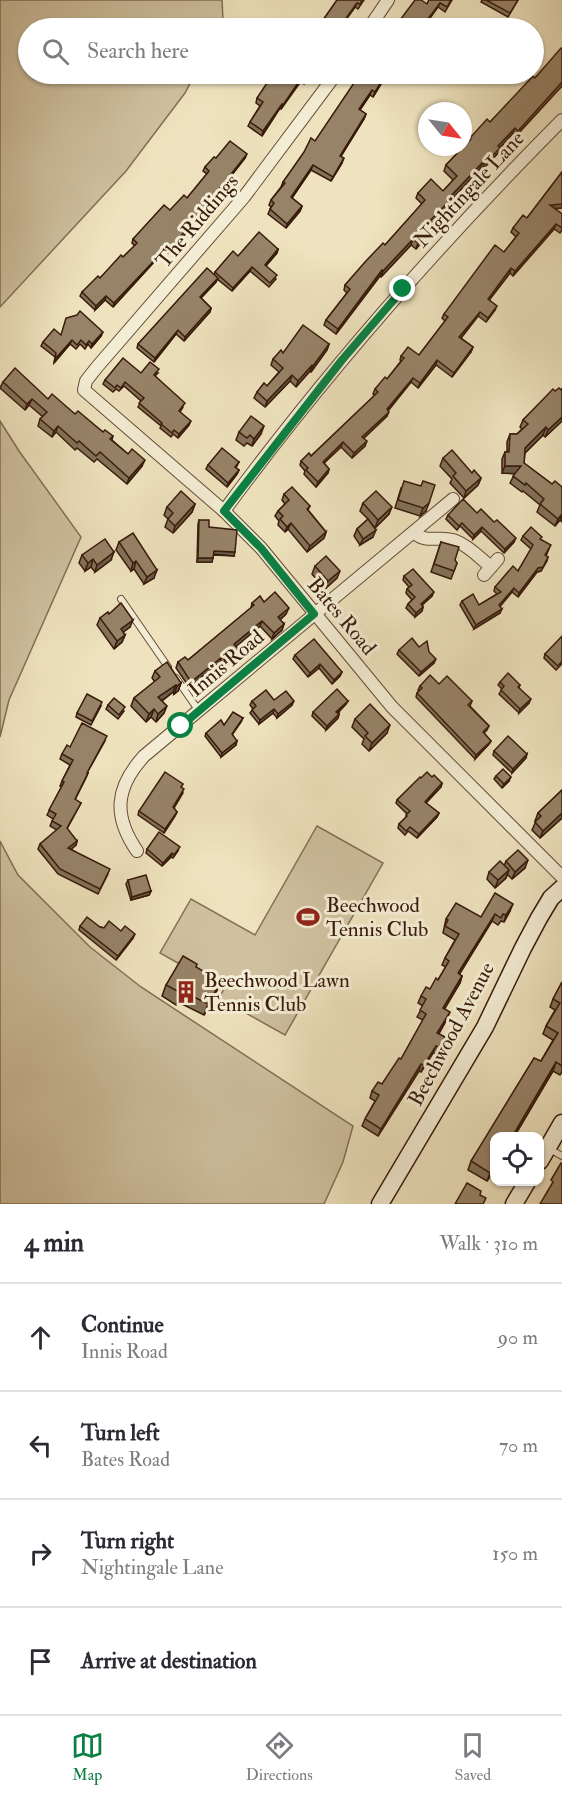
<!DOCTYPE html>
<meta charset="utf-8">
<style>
body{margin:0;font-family:"IM FELL Double Pica",serif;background:#f7f7f7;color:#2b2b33}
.controls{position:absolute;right:18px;bottom:18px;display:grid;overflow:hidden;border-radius:12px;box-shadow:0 2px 4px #0004}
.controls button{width:54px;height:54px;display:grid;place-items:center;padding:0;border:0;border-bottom:2px solid #e1e1e2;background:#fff;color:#2b2b33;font:30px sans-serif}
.compass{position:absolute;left:418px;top:102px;width:54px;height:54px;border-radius:50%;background:#fff;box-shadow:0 2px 4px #0004;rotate:120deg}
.stop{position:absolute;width:18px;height:18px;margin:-14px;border:4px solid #0b8043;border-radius:50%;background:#fff}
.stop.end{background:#0b8043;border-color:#fff;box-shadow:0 2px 6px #0008}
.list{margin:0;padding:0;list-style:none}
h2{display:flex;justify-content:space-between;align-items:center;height:78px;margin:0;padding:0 24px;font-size:26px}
h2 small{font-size:20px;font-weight:400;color:#7c7c81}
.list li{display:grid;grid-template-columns:39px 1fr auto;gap:18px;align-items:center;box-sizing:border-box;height:108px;padding:0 24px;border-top:2px solid #e1e1e2}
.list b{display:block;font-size:22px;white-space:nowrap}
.list p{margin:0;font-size:20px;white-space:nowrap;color:#7c7c81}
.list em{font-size:20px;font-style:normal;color:#7c7c81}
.icon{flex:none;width:33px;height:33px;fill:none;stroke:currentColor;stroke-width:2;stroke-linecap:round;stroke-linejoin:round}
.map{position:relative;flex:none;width:562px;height:1204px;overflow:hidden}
.search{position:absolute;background:#fff;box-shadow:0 2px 4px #0004;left:18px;right:18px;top:18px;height:66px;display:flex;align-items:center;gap:15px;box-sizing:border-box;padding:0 21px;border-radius:33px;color:#7c7c81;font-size:22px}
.sheet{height:510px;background:#fff}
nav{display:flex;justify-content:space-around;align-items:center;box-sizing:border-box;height:84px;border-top:2px solid #e1e1e2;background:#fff;font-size:16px;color:#7c7c81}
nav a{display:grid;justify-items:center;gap:3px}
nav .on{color:#0b8043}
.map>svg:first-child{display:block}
</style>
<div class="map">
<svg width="562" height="1204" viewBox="0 0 562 1204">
<rect width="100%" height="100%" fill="#eee3be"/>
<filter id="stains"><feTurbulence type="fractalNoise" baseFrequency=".00333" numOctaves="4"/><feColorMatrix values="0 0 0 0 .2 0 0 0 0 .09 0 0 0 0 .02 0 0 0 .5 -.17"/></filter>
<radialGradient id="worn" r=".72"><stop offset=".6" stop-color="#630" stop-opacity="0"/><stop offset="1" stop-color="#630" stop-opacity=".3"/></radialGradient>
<g fill="#cfc1a0" stroke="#846e56" stroke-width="1.5">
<polygon points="0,0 222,0 223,20 218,28 28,28 28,74 195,74 185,93 126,171 0,307"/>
<polygon points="0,421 19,451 81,537 9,700 0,737"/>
<polygon points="317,826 383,863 285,1035 219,998 224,989 160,953 191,899 255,935"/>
<polygon points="0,841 18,875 90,947 141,987 353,1126 343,1162 324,1204 0,1204"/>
</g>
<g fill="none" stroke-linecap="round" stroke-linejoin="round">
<g stroke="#664c38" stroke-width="8">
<g id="lane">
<polyline points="121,599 168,667"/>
<polyline points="176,678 199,711"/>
<polyline points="548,1148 562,1156"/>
</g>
</g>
<g stroke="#664c38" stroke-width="14">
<g id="street">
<polyline points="369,28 388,0"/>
<polyline points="336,74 244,197 97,367 86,381 84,390 224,511 261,548 392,707 562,877"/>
<path d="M224,511C326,372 441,242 562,120"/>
<path d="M415,533C426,544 440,535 456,541C469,546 480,558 491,567"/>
<polyline points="484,575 498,559"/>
<path d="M137,851C113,816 115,788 144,756L453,499"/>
</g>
</g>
<g stroke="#381a0b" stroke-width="19">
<g id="secondary">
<polyline points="540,1161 562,1123"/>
<polyline points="380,1204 485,1027 523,948 539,918 551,898 562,888"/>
<polyline points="514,1204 527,1182"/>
</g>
</g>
<use href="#lane" stroke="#f4edd5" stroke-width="6"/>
<use href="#street" stroke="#f4edd5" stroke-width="12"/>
<use href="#secondary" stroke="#f4edd5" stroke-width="16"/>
</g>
<g fill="#827159" stroke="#381a0b" stroke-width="1.5">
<polygon points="337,0 364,0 358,9 355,7 340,28 314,28 321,23"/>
<polygon points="429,0 452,0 445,12 438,7 427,4"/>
<polygon points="482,0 518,0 508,17 481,2"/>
<polygon points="562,49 562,86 516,136 513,133 500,148 498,153 482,170 480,169 451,200 449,204 425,230 424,232 426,234 424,239 416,249 411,245 381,277 380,276 336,334 324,325 326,320 347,293 344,290 345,285 385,245 422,204 416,198 418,193 443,191 453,180 444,171 446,165 469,141 470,138 490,122 535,78"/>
<polygon points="311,74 304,84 301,81 281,109 280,108 262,136 248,126 250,122 260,106 256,103 257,98 275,76"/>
<polygon points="387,74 373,97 370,95 360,110 366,114 364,119 341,156 342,163 331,181 311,170 292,198 302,206 300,211 286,228 268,214 271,207 269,205 271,200 281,187 283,182 315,141"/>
<polygon points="216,158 245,158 188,231 168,253 165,250 113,307 105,300 95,310 80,296 82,292 100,278 135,246 132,243 133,239 187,198 207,174 203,171 205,167"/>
<polygon points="562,172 562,208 555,209 562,214 562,230 560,233 554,229 513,276 510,273 489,300 495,310 486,322 478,316 461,338 473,347 471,352 452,377 436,365 418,388 411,382 388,411 387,416 364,438 365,446 352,458 341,447 324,463 329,469 328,473 316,487 304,474 305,471 300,465 301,461 311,456 375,395 373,394 375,389 387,379 401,361 400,360 401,356 419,355 445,321 442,318 444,314 504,252 516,237 511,232 513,228 527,218"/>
<polygon points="278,249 277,253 266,266 276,279 269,287 250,271 232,291 217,279 216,282 201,298 211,308 210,312 184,341 176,334 154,362 137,348 138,344 214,275 215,272 238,256"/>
<polygon points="61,335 101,336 91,348 88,344 85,349 80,344 76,349 70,344 54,363 55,357 41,346 43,342"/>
<polygon points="329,344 327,350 311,372 310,371 296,387 290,381 265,407 254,398 257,392 267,386 279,372 271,365 273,359 283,353"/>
<polygon points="141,373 158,373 155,376 183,407 180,412 189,425 178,438 173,434 171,437 160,428 161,426 138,407 141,401 124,386 119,391 116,389 113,392 103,384 105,380"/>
<polygon points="3,382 48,399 75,414 103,432 113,436 112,440 142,466 127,484 97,459 94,462 77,448 75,450 56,432 52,437 38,426 40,419 43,417 29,405 25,410 0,388"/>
<polygon points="562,389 562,421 545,437 543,435 525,453 524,463 552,484 562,487 562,522 560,520 555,526 537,512 540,505 523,491 522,492 510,483 515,473 502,473 502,459 505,452 507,452 507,442 510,434 517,434 522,429 520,427 523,420 555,391"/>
<polygon points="239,432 261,434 252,446 247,443 244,446 236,440"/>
<polygon points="443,458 481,478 478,485 464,498 450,483 452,479 440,466"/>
<polygon points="239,462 236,468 239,470 237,474 227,487 206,469 208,465"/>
<polygon points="401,488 426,511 420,516 395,508"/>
<polygon points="284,494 310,506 308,510 326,532 324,538 307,552 288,529 285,532 278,525 279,521 275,516 278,511 285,504 282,500"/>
<polygon points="363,503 389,514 375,528 371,523 373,537 360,545 354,536 357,529 368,519 360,511"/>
<polygon points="195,504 192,512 173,533 165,527 168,519 164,515 167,507"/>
<polygon points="477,513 514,542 504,553 481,531 473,539 460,526 457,530 446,519 448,515"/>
<polygon points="199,520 209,527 234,556 213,555 212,562 197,562 198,524"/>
<polygon points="523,536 541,540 549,549 546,556 548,557 547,561 541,571 537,572 518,597 512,592 500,606 500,613 474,629 460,605 462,601 479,605 497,594 494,591 495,587 518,571 531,549 521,540"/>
<polygon points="119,542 154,578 144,584 134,569 131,571 116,550"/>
<polygon points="441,542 457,563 451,579 431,572"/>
<polygon points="82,555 111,560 95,572 91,567 85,571 79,563"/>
<polygon points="315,566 337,578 325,589 312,574"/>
<polygon points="404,576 432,596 422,605 423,607 422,611 415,617 406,608 408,604 412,600 406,593 407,589 409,587 403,580"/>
<polygon points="264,602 286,614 280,620 284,624 282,630 272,639 260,626 236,646 236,655 223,665 220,662 189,687 176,668 178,662 188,660 251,608 252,603"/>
<polygon points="109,614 130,627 123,632 125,635 122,642 114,649 97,625 100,618"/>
<polygon points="419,647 429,652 434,663 419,676 397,654 399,650"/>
<polygon points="545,654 562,664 556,670 544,658"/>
<polygon points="295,655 342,672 340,676 332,684 319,668 308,677 293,659"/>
<polygon points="155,671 181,683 178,691 174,694 173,692 162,701 164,713 156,722 151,717 146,722 131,706 134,698 155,682 152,678"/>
<polygon points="500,682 520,685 519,688 529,703 519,713 499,694 502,689 498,685"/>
<polygon points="439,684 472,701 470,706 489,726 487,730 484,733 491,741 489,744 475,759 416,697 417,693 419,691 418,690 420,686"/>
<polygon points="274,700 292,705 277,718 273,713 259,724 250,713 253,709 250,705 252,701"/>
<polygon points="348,701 346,704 338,713 339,714 338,718 326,730 312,716 313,712"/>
<polygon points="108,705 124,711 118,719 106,709"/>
<polygon points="101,706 91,725 76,717 77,713"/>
<polygon points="243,718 241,722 232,735 236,745 221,757 205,736 206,733 224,725"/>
<polygon points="355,719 387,733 369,751 362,744 364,739 352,727"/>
<polygon points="105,741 87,773 88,773 86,778 75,800 81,803 67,829 77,841 76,845 71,849 108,874 98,894 58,874 38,849 40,844 57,830 50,826 53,819 47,815 62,786 60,786 62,781 70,765 60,759 62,754 70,747"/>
<polygon points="494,751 526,758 512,773 493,755"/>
<polygon points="496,776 509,781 502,788 494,779"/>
<polygon points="432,777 442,783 441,787 426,803 439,813 437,817 417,838 408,831 405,835 398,828 399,824 405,819 407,814 396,803 397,800 421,778"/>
<polygon points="183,784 181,787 183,793 174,808 177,812 175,816 164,833 138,815 139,811"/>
<polygon points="562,790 562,818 540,838 532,830 536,821 535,821 538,813"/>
<polygon points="147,849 178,851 173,858 171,857 162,866 146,853"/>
<polygon points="506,861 525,868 512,879 507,874 506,878 495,888 487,879 489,872 504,866"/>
<polygon points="128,880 151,891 149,895 131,900 126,884"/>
<polygon points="510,911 504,922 501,921 498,925 492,921 459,974 462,976 460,983 444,1009 447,1019 439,1034 445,1037 442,1044 436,1054 433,1053 421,1072 419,1071 378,1136 362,1126 365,1119 375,1101 370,1098 372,1091 382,1084 401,1059 423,1020 417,1017 423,1006 418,1003 421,996 430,989 438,980 446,967 442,965 445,958 455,940 443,933 446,919 481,917"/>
<polygon points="80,926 100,927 121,931 133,938 116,960 79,930"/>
<polygon points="206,978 215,996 204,1015 178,1002 176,1005 162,996 166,985"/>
<polygon points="562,982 562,1072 560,1075 553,1071 514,1137 495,1137 495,1169 487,1181 468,1170 471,1161 541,1061 553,1040 543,1034 546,1026 555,1010 550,1007 553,999"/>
</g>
<g fill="#6a5c49" stroke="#381a0b" stroke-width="1.5">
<polygon points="357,3 355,7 340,28 339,28"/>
<polygon points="440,3 438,7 423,28 421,28"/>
<polygon points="386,74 387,74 373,97 375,92"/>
<polygon points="302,77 301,81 281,109 283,105"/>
<polygon points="562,82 562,86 516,136 518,131"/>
<polygon points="372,90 370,95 357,114 359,109"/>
<polygon points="282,104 280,108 262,136 263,131"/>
<polygon points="366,114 364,119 338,161 340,156"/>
<polygon points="515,128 513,133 497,151 500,148 498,153 482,170 484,164 498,146"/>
<polygon points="247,154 245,158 188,231 168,253 169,249"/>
<polygon points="344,158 342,163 331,181 333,177"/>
<polygon points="482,163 480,169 451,200 449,204 425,230 421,236 427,224 450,197"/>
<polygon points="313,165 311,170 289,202 291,197"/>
<polygon points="562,204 562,208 548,209 550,205"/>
<polygon points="302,206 300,211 286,228 287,224"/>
<polygon points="556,224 554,229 513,276 515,271"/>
<polygon points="426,234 424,239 416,249 418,243"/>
<polygon points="413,239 411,245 381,277 383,271"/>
<polygon points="167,247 165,250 113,307 114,303"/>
<polygon points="278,249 277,253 263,269 265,265"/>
<polygon points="252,267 250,271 232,291 233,288"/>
<polygon points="511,268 510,273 487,303 488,299"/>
<polygon points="382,270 380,276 336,334 338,329"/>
<polygon points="218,278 216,282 198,301 200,297"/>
<polygon points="106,296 105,300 95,310 96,306"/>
<polygon points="497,306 495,310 486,322 488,318"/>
<polygon points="211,308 210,312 184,341 185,337"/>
<polygon points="480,312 478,316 458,342 459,337"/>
<polygon points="178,330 176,334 154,362 155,358"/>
<polygon points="103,332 101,336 91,348 92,344"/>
<polygon points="72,340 70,344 54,363 55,359"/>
<polygon points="329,344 327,350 311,372 313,366"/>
<polygon points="473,347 471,352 452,377 454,373"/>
<polygon points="437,360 436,365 418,388 420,383"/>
<polygon points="312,365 310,371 296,387 298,381"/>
<polygon points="292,375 290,381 265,407 267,401"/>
<polygon points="413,378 411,382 385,414 387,409"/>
<polygon points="32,399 29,405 25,410 27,404"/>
<polygon points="389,412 387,416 361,441 362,437"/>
<polygon points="562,417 562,421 545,437 548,430"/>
<polygon points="191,421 189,425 178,438 179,434"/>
<polygon points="58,426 56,432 52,437 54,431"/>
<polygon points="264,426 261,434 252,446 254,439"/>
<polygon points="546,427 543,435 522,456 525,448"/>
<polygon points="367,441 365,446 352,458 354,453"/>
<polygon points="343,442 341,447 321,466 323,462"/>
<polygon points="145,460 142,466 127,484 129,478"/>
<polygon points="505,466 521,466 518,474 502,473"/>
<polygon points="329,469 328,473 316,487 318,482"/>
<polygon points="239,470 237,474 227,487 228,483"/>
<polygon points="481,478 478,485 464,498 466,491"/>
<polygon points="429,503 426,511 420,516 423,508"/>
<polygon points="195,504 192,512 173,533 175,526"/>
<polygon points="392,507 389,514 375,528 378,520"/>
<polygon points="562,514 560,520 555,526 558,519"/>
<polygon points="291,523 288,529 285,532 287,527"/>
<polygon points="482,527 481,531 473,539 474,535"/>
<polygon points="376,530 373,537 360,545 363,539"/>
<polygon points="326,532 324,538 307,552 310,546"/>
<polygon points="516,538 514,542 504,553 505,549"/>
<polygon points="214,551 235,552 234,556 212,554"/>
<polygon points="114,552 111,560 95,572 97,565"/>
<polygon points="548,557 541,571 537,572 518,597 519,593 538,568"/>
<polygon points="198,558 213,558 212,562 197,562"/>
<polygon points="93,559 91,567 85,571 88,563"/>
<polygon points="136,561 134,569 131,571 133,563"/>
<polygon points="157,570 154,578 144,584 147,577"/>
<polygon points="340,571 337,578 325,589 328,581"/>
<polygon points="514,588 512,592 498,609 499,605"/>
<polygon points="434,592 432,596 419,608 421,604"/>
<polygon points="423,607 422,611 415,617 416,613"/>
<polygon points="289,608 286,614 276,623 278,617"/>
<polygon points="502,609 500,613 474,629 476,625"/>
<polygon points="133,620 130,627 118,636 121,629"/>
<polygon points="262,621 260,626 232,650 234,644"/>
<polygon points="284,624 282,630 272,639 274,633"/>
<polygon points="125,635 122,642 114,649 117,641"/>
<polygon points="238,649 236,655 223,665 225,660"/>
<polygon points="222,657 220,662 189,687 191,682"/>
<polygon points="436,659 434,663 419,676 421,672"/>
<polygon points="320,664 319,668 308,677 310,673"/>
<polygon points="342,672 340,676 332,684 334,680"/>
<polygon points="181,683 178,691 174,694 177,686"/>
<polygon points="176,685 173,692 156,705 158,697"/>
<polygon points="531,699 529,703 519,713 520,709"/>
<polygon points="294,701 292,705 277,718 278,714"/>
<polygon points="348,701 346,704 335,715 336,712"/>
<polygon points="167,706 164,713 156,722 158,714"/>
<polygon points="154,709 151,717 146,722 149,714"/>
<polygon points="274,709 273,713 259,724 260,720"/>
<polygon points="339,714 338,718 326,730 327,726"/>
<polygon points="390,725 387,733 369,751 372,743"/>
<polygon points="237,741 236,745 221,757 222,753"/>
<polygon points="491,741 489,744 475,759 476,755"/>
<polygon points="527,754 526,758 512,773 513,769"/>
<polygon points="511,777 509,781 502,788 504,784"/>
<polygon points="442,783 441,787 424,805 425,802"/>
<polygon points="177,812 175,816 164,833 165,829"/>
<polygon points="439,813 437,817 417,838 419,834"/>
<polygon points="562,813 562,818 540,838 543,831"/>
<polygon points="77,841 76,845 67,853 68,848"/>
<polygon points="172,853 171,857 162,866 163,863"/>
<polygon points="528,860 525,868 512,879 515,872"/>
<polygon points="509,870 506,878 495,888 498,880"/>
<polygon points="151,891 149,895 131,900 132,897"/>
<polygon points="513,904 510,911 504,922 506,915"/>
<polygon points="495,914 492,921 456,980 458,973"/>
<polygon points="135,934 133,938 116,960 118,956"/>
<polygon points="462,976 460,983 441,1015 443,1008"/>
<polygon points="219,985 215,996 204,1015 208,1004"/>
<polygon points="450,1012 447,1019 435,1040 437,1033"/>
<polygon points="436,1046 433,1053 421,1072 424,1065"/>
<polygon points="556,1062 553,1071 514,1137 512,1137"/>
<polygon points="421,1064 419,1071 378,1136 381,1129"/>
<polygon points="495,1166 495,1169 487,1181 490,1173"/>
</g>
<g fill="#978368" stroke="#381a0b" stroke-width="1.5">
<polygon points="337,0 362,0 360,4 357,3 339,28 314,28 320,21 321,23"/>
<polygon points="415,0 421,0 427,4 429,0 451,0 447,7 440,3 421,28 394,28"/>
<polygon points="486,0 518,0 510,13"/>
<polygon points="561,48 562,49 562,82 518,131 515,128 498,146 500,148 484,164 482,163 450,197 451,199 427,224 423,231 426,234 418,243 413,239 383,271 382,270 338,329 326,320 350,289 345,285 365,262 383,243 385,245 425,200 418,193 431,179 443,191 457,176 446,165 471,139 470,138 487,119 490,122 533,76 535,78"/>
<polygon points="273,74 275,76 277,74 310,74 305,79 302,77 283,105 282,104 263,131 250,122 263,102 257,98"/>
<polygon points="360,74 386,74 375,92 372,90 359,109 366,114 340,156 344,158 333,177 313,165 291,197 302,206 287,224 270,209 274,203 271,200 285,183 283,182 304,152 311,138 315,141"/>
<polygon points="230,141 247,154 189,227 169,249 167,247 114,303 106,296 96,306 82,292 98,276 100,278 121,255 123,257 137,243 133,239 164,205 170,210 184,195 187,198 209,171 205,167 214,157 216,158"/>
<polygon points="562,172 562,204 550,205 562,214 562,228 556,224 515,271 511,268 488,299 497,306 488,318 480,312 459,337 473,347 454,373 437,360 420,383 413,378 387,409 389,412 362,437 367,441 354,453 343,442 323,462 329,469 318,482 306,470 308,468 301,461 309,453 311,456 378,392 375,389 385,377 387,379 404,358 401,356 408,347 419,355 448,317 444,314 495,245 504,252 519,233 513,228 523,215 527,218"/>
<polygon points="259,232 278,249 265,265 277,275 270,283 252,267 233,288 215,272 233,251 238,256"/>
<polygon points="207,268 218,278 200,297 211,308 185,337 178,330 155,358 138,344"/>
<polygon points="80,311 103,332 92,344 89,341 86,345 81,340 77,345 72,340 55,359 56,353 43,342 54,329 61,335 66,318 77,315"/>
<polygon points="303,325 329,344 313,366 312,365 298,381 292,375 267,401 257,392 264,383 267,386 283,368 273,359 281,350 283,353"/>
<polygon points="123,358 141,373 150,362 159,369 154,375 185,403 179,411 191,421 179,434 174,430 172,433 161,424 162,423 139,403 144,398 125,382 121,388 117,385 115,388 105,380"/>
<polygon points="15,368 48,399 52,394 75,414 78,411 103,432 105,430 113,436 110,439 128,454 132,449 145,460 129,478 100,452 96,456 79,441 77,443 58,426 54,431 40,419 47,412 32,399 27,404 3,382"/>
<polygon points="559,388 561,390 562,389 562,417 548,430 546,427 525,448 524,463 552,484 555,481 562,487 562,514 558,519 540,504 544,499 526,483 525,485 513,476 521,466 505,466 505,452 509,452 510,434 517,434 528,424 523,420 553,389 555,391"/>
<polygon points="251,416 264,426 254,439 250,435 247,438 239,432"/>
<polygon points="222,448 239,462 235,467 239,470 228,483 208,465"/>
<polygon points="452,450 472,473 474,470 481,478 466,491 453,476 456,473 443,458"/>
<polygon points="404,481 421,486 423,481 435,485 429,503 423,508 398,500"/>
<polygon points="292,487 310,506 307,509 326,532 310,546 291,523 287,527 280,519 283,516 278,511 289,500 284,494"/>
<polygon points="181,491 195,504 175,526 168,519 173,513 167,507"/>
<polygon points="376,491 392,507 378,520 363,503"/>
<polygon points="463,499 477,513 481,509 494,522 497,520 516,538 505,549 482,527 474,535 462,523 459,526 448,515"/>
<polygon points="368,519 376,530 363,539 357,529"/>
<polygon points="199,520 209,520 209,527 237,530 235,552 214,551 213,558 198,558"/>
<polygon points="531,527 542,537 540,539 551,545 545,555 548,557 543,567 538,568 519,593 514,588 499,605 502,609 476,625 462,601 473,594 479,605 501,592 495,587 513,566 518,571 533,545 523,536"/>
<polygon points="133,533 157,570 147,577 136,561 133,563 119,542"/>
<polygon points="105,539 114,552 97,565 93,559 88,563 82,555"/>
<polygon points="441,542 459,547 455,560 457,563 454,571 434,564"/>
<polygon points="326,556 340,571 328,581 315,566"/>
<polygon points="413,569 434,592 421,604 423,607 416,613 408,604 415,597 407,589 412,585 404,576"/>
<polygon points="275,592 289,608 278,617 284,624 274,633 262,621 234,644 238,649 225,660 222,657 191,682 178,662 185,657 188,660 254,605 252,603 260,596 264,602"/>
<polygon points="121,603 133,620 121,629 125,635 117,641 100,618 108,612 109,614"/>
<polygon points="562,636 562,661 558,666 545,654"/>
<polygon points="412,638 419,647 427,641 429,652 436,659 421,672 399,650"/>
<polygon points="314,639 342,672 334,680 320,664 310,673 295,655"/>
<polygon points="167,662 181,683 177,686 176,685 158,697 167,706 158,714 154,709 149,714 134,698 160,677 155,671"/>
<polygon points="508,673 520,685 518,687 531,699 520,709 501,690 504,686 500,682"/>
<polygon points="430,675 439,684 447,676 472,701 468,705 489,726 483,732 491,741 476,755 417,693 422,688 420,686"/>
<polygon points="337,689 348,701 336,712 339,714 327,726 313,712"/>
<polygon points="266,690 274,700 286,691 294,701 278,714 274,709 260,720 252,710 256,706 252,701"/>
<polygon points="87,694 102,702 92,721 77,713"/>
<polygon points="114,698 125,707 119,715 108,705"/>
<polygon points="370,704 390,725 372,743 365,736 368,733 355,719"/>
<polygon points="233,712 243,718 232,734 237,741 222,753 206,733 221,720 224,725"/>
<polygon points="82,723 107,736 87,773 88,773 75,799 81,803 67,828 77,841 68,848 110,869 100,889 60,869 40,844 61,826 52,821 56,814 49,810 64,782 62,781 73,760 62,754 67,745 70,747"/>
<polygon points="508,736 527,754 513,769 494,751"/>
<polygon points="503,769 511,777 504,784 496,776"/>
<polygon points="165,772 183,784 181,787 184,789 173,807 177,812 165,829 139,811"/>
<polygon points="427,772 432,777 434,775 442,783 425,802 439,813 419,834 410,827 406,831 399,824 407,816 406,815 410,811 397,800 420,777 421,778"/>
<polygon points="562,790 562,813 543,831 535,822 541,816 538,813"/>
<polygon points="159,832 180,847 174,855 172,853 163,863 147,849"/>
<polygon points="518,850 528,860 515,872 506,861"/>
<polygon points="500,861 509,870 498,880 489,872"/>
<polygon points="146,875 151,891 132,897 128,880"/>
<polygon points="495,893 513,904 506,915 503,914 501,918 495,914 458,973 462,976 443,1008 450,1012 437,1033 445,1037 439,1047 436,1046 424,1065 421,1064 381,1129 365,1119 379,1095 372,1091 378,1082 382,1084 399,1058 401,1059 426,1014 420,1010 426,999 421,996 426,987 430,989 436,978 438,980 449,961 445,958 459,934 445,926 448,920 446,919 456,903 481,917"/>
<polygon points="87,917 100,927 104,928 109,921 121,931 125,926 135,934 118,956 80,926"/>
<polygon points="183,956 197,964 196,967 208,974 206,977 219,985 208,1004 182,991 181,993 166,985"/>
<polygon points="562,982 562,1066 556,1062 512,1137 495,1137 495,1166 490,1173 471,1161 534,1058 541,1061 558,1033 546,1026 560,1003 553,999"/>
<polygon points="561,1163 562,1164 562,1204 540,1204 553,1182 551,1180"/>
<polygon points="467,1183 481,1191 480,1195 486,1198 483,1204 455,1204"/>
</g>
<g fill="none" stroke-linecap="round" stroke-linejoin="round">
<polyline stroke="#0b8043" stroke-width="8" points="181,726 314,614 261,548 224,511 342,360 403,289"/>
</g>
<defs>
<g id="stadium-bare" transform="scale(1.8)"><path d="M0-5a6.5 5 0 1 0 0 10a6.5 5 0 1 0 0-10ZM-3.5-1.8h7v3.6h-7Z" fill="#8f2418" stroke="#f4edd5" stroke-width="2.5" paint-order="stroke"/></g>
<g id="building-bare" transform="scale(1.8)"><path d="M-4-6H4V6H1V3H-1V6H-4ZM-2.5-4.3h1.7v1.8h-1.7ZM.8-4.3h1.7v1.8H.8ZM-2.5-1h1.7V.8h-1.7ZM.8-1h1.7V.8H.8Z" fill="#8f2418" stroke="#f4edd5" stroke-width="2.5" paint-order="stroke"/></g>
</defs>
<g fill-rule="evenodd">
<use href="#stadium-bare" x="308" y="917"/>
<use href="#building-bare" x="186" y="992"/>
</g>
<g text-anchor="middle" stroke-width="6" stroke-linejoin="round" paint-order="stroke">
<g font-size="21" fill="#381a0b" stroke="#f4edd5">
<text transform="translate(469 189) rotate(-47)" y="7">Nightingale Lane</text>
<text transform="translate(197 221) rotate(-50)" y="7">The Riddings</text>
<text transform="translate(342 616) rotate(50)" y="7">Bates Road</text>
<text transform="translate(226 663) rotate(-40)" y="7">Innis Road</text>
<text transform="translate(451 1034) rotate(-62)" y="7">Beechwood Avenue</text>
</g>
<g font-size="21" fill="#381a0b" stroke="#f4edd5" text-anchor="start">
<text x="326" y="912">Beechwood<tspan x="326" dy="24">Tennis Club</tspan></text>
<text x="204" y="987">Beechwood Lawn<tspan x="204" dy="24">Tennis Club</tspan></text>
</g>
</g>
<rect width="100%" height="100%" filter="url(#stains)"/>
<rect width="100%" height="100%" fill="url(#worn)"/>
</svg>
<div class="controls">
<button><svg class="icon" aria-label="locate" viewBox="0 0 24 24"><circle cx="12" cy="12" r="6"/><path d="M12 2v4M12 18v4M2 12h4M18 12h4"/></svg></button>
</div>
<svg class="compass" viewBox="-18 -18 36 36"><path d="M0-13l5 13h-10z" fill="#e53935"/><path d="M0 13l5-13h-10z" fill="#7c7c81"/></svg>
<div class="stop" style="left:181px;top:726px"></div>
<div class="stop end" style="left:403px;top:289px"></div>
<div class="search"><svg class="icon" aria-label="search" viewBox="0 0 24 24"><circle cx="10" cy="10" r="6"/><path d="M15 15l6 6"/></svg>Search here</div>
</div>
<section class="sheet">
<h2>4 min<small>Walk · 310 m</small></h2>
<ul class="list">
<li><svg class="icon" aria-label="ahead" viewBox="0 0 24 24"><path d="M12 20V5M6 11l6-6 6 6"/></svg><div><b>Continue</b><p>Innis Road</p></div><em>90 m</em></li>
<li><svg class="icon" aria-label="left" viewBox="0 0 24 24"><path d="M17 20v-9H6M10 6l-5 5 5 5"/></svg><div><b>Turn left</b><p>Bates Road</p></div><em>70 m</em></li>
<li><svg class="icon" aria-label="right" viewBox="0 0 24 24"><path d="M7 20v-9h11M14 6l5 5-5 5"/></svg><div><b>Turn right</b><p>Nightingale Lane</p></div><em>150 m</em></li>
<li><svg class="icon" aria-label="arrive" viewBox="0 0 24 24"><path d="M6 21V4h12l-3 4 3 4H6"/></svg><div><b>Arrive at destination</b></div></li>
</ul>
</section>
<nav>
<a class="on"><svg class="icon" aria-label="map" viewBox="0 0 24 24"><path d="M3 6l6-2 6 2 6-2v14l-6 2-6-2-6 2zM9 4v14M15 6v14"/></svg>Map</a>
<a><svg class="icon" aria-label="directions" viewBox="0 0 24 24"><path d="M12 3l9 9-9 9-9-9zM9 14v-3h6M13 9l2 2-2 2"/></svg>Directions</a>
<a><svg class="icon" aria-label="saved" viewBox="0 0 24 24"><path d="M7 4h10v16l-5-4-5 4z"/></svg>Saved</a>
</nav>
